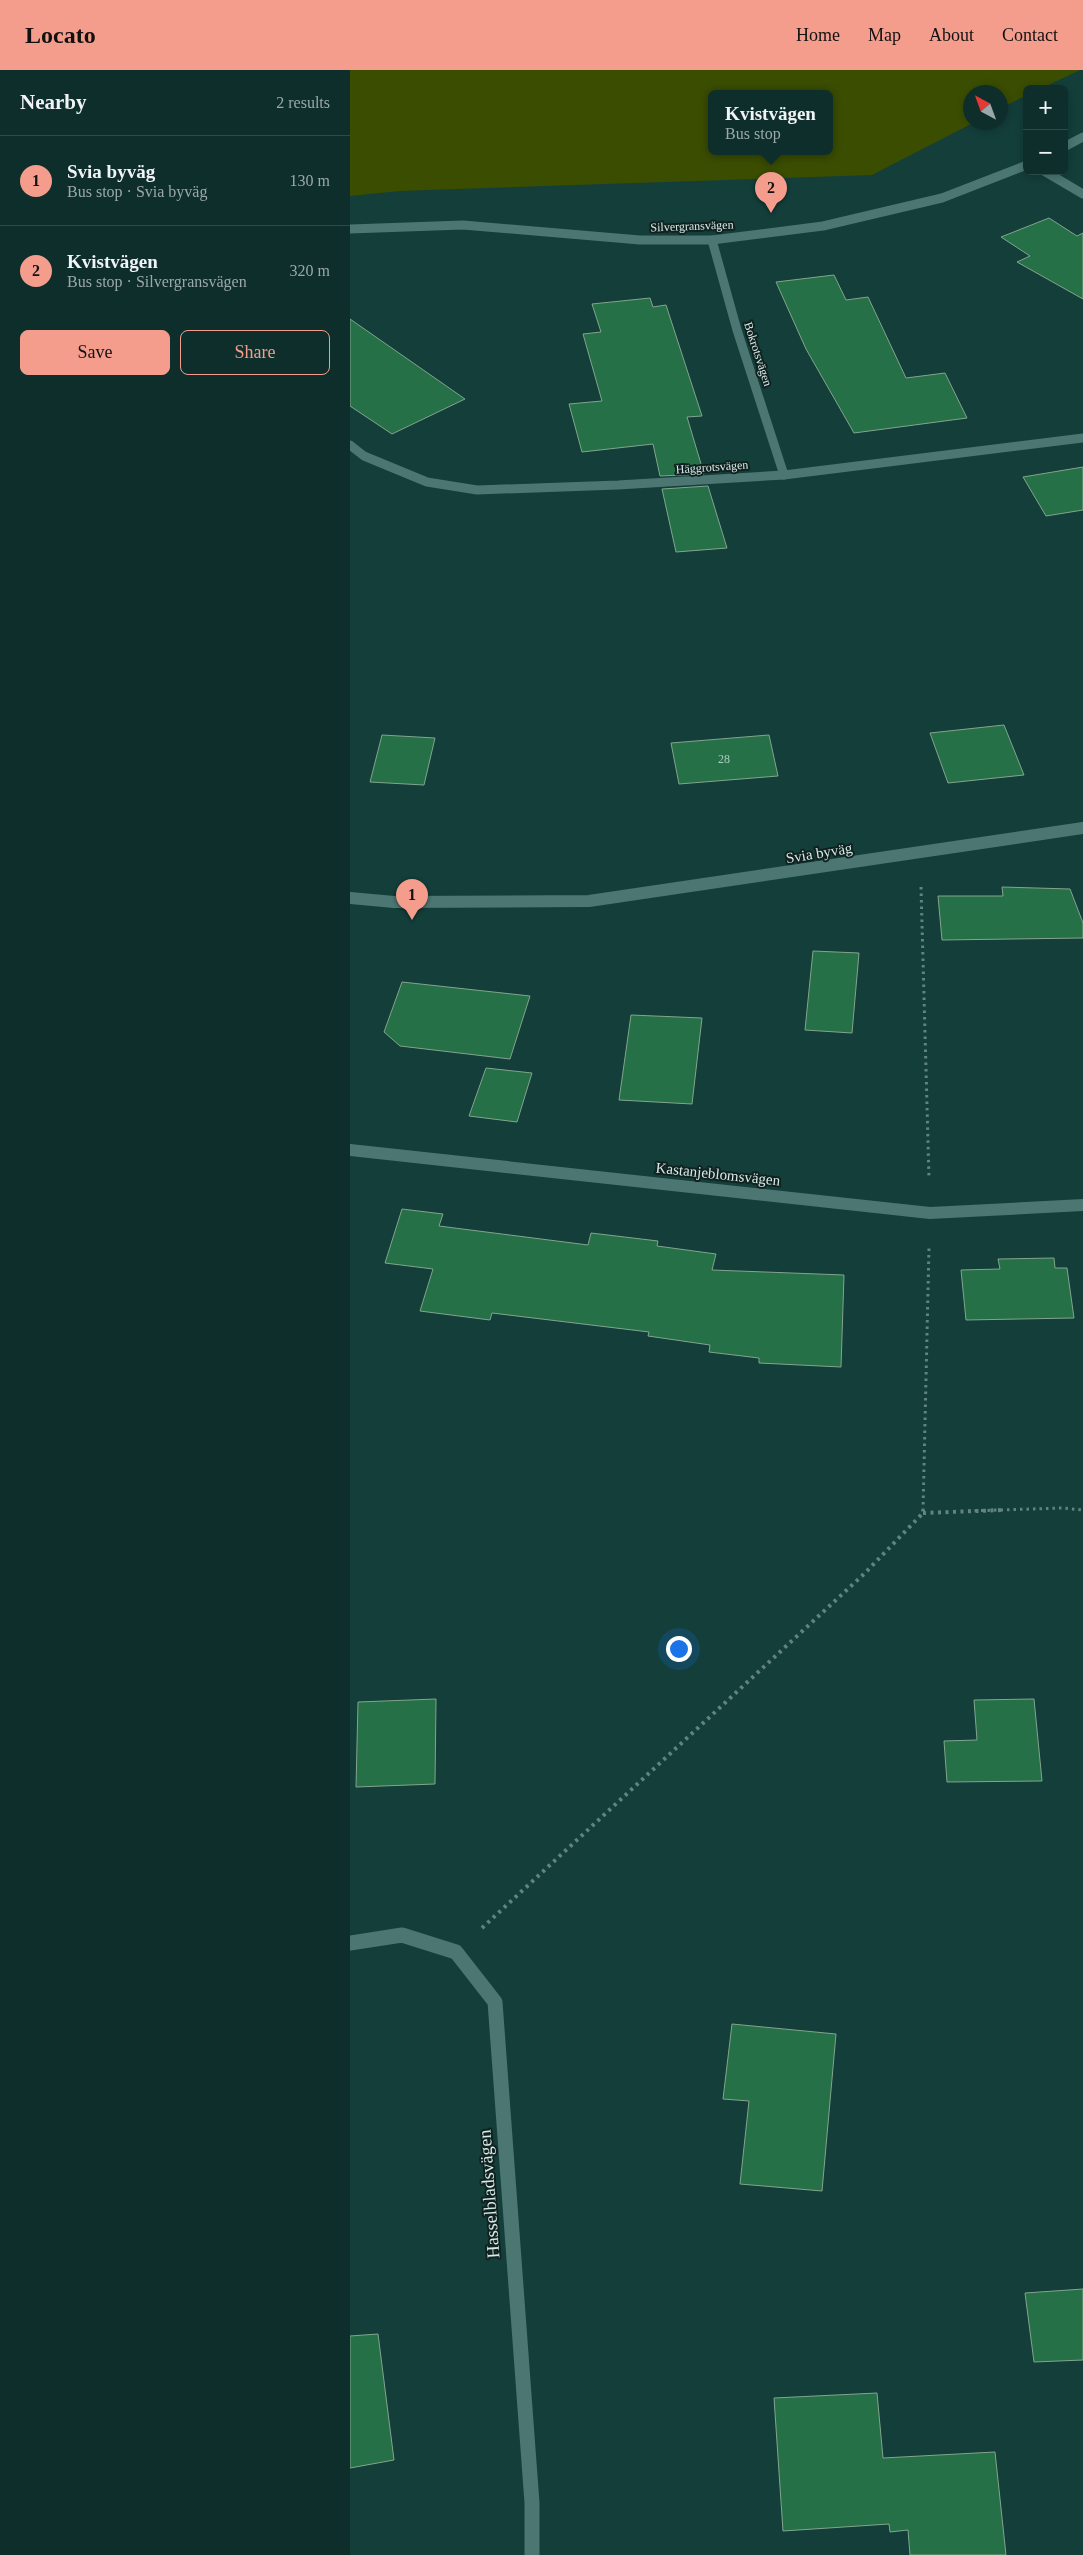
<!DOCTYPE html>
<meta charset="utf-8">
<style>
body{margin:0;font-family:Georgia,serif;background:#173634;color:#f1f3f6}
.controls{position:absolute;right:15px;top:15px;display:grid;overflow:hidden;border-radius:8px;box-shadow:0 2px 8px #0003}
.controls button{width:45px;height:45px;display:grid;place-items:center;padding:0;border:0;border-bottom:1px solid #2e4a48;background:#0e2e2c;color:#f1f3f6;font:25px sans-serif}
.compass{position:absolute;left:613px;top:15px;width:45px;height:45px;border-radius:50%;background:#0e2e2c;box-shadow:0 2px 8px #0003;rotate:319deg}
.you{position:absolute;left:328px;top:1578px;width:18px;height:18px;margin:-12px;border:4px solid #fff;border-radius:50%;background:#1a73e8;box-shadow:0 0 0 8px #1a73e833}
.badge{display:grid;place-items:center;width:32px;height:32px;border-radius:50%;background:#f49d8d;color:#111;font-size:16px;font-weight:700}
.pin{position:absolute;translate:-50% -41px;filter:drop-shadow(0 1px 2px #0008)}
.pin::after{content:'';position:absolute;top:26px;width:18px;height:15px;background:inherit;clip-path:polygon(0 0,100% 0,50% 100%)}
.popup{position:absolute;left:358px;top:20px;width:125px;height:65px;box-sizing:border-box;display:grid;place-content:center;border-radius:8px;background:#0e2e2c;filter:drop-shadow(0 1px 4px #0005);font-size:16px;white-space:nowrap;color:#9ba8a9}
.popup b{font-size:19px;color:#f1f3f6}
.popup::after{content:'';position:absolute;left:50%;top:100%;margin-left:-10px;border:10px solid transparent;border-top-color:#0e2e2c}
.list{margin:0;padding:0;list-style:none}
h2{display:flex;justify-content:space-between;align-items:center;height:65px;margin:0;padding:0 20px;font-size:21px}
h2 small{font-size:16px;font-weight:400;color:#9ba8a9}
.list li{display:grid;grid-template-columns:32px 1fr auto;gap:15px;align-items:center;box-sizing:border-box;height:90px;padding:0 20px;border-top:1px solid #2e4a48}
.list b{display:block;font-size:19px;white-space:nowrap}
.list p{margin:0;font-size:16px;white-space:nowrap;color:#9ba8a9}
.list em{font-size:16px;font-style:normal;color:#9ba8a9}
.actions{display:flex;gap:10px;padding:15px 20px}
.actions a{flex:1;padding:11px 0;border:1px solid #f49d8d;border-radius:8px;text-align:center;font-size:18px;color:#f49d8d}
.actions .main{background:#f49d8d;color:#111}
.map{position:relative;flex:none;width:733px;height:2485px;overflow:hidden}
header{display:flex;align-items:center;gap:30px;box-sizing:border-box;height:70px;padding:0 25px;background:#f49d8d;color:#111}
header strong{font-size:24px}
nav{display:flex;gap:28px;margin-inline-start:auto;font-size:18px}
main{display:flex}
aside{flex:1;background:#0e2e2c}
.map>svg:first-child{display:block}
</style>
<header>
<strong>Locato</strong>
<nav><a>Home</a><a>Map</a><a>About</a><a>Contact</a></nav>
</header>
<main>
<aside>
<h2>Nearby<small>2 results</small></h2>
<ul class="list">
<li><span class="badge">1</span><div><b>Svia byväg</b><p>Bus stop · Svia byväg</p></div><em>130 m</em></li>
<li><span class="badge">2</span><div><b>Kvistvägen</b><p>Bus stop · Silvergransvägen</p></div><em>320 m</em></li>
</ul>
<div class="actions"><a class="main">Save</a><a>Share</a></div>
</aside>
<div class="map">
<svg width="733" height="2485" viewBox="0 0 733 2485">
<rect width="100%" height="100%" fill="#133e3a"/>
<path fill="#3a4d00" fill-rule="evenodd" d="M0,0H730L690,19H677V25L651,38L650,22H620V52L623,53L522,105L50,121L0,126ZM362,24H480V82H362Z"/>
<g fill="#257047" stroke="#84a48f">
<polygon points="699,148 727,166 733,163 733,229 667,192 680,186 651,167"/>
<polygon points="484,205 496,230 518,227 556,308 595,303 617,348 504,363 456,279 426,212"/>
<polygon points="300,228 303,237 316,235 352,346 337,347 354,404 310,406 303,374 232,382 219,334 252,331 233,264 251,262 242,234"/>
<polygon points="0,249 115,329 42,364 0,336"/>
<polygon points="733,397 733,440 696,446 673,407"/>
<polygon points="358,416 377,478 326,482 312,419"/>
<polygon points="654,655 674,705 598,713 580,663"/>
<polygon points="32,665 85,668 74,715 20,712"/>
<polygon points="419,665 428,706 329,714 321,673"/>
<polygon points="652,817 720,819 733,853 733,868 592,870 588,826 653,826"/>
<polygon points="463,881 509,883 502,963 455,960"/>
<polygon points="52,912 180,926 160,989 50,976 34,962"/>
<polygon points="281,945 352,948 342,1034 269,1030"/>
<polygon points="136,998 182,1003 167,1052 119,1046"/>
<polygon points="52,1139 93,1144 89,1156 238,1175 241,1163 308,1171 307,1176 366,1184 362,1200 494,1205 491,1297 409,1293 409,1288 359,1282 360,1275 298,1266 299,1262 142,1243 140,1250 70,1241 83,1199 35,1193"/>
<polygon points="704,1188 705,1198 717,1198 724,1248 616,1250 611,1200 650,1199 648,1189"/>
<polygon points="86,1629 85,1714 6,1717 8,1632"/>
<polygon points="684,1629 692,1711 597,1712 594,1671 627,1670 624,1630"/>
<polygon points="382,1954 486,1964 472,2121 390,2114 399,2031 373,2029"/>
<polygon points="733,2219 733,2290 684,2292 675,2223"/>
<polygon points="28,2264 44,2390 0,2398 0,2266"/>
<polygon points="527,2323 533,2388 645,2382 656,2485 560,2485 558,2460 540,2462 539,2454 433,2461 424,2328"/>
</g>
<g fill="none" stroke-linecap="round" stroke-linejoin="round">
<g stroke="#618480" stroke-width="3" stroke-dasharray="2.5 4" stroke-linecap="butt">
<polyline points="571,817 579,1108"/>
<polyline points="573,1441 579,1177"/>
<polyline points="618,1441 712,1438 733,1440"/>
</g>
<g stroke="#618480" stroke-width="4" stroke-dasharray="3 4.5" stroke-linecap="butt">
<polyline points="573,1443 653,1440"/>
<polyline points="132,1858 514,1504 573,1443 573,1440"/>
</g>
<g stroke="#4b7671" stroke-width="9">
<polyline points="714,77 733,67"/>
<polyline points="694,101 733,124"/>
<polyline points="0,159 113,155 290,170 362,170 473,156 592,128 677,95"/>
<polyline points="362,170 387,260 434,405"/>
<polyline points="0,375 14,386 77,412 127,420 268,415 434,405 733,368"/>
</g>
<g stroke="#4b7671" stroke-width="12">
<polyline points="0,828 44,832 239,831 733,758"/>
<polyline points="0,1080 580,1143 733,1135"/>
</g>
<polyline stroke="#4b7671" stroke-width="15" points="0,1873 52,1865 106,1882 145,1932 182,2433 182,2485"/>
</g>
<g text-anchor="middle" stroke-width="4" stroke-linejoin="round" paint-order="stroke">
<g font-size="12" fill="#d5ebe8" stroke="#10211f">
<text transform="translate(342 156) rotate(-2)" y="4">Silvergransvägen</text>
<text transform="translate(408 284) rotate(72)" y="4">Bokrotsvägen</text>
<text transform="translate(362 397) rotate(-4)" y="4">Häggrotsvägen</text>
</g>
<g font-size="12" fill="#a9ccc0">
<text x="374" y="693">28</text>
</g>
<g font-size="15" fill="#d5ebe8" stroke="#10211f">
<text transform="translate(469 783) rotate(-9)" y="5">Svia byväg</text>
<text transform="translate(368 1104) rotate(6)" y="5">Kastanjeblomsvägen</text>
</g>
<g font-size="18" fill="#d5ebe8" stroke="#10211f">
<text transform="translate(139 2124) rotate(-94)" y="6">Hasselbladsvägen</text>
</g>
</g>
</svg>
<div class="controls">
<button>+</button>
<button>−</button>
</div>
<svg class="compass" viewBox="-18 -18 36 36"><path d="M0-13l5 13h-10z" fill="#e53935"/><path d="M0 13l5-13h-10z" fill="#9ba8a9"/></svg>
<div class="you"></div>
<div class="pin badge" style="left:62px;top:850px">1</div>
<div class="pin badge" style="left:421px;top:143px">2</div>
<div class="popup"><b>Kvistvägen</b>Bus stop</div>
</div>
</main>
